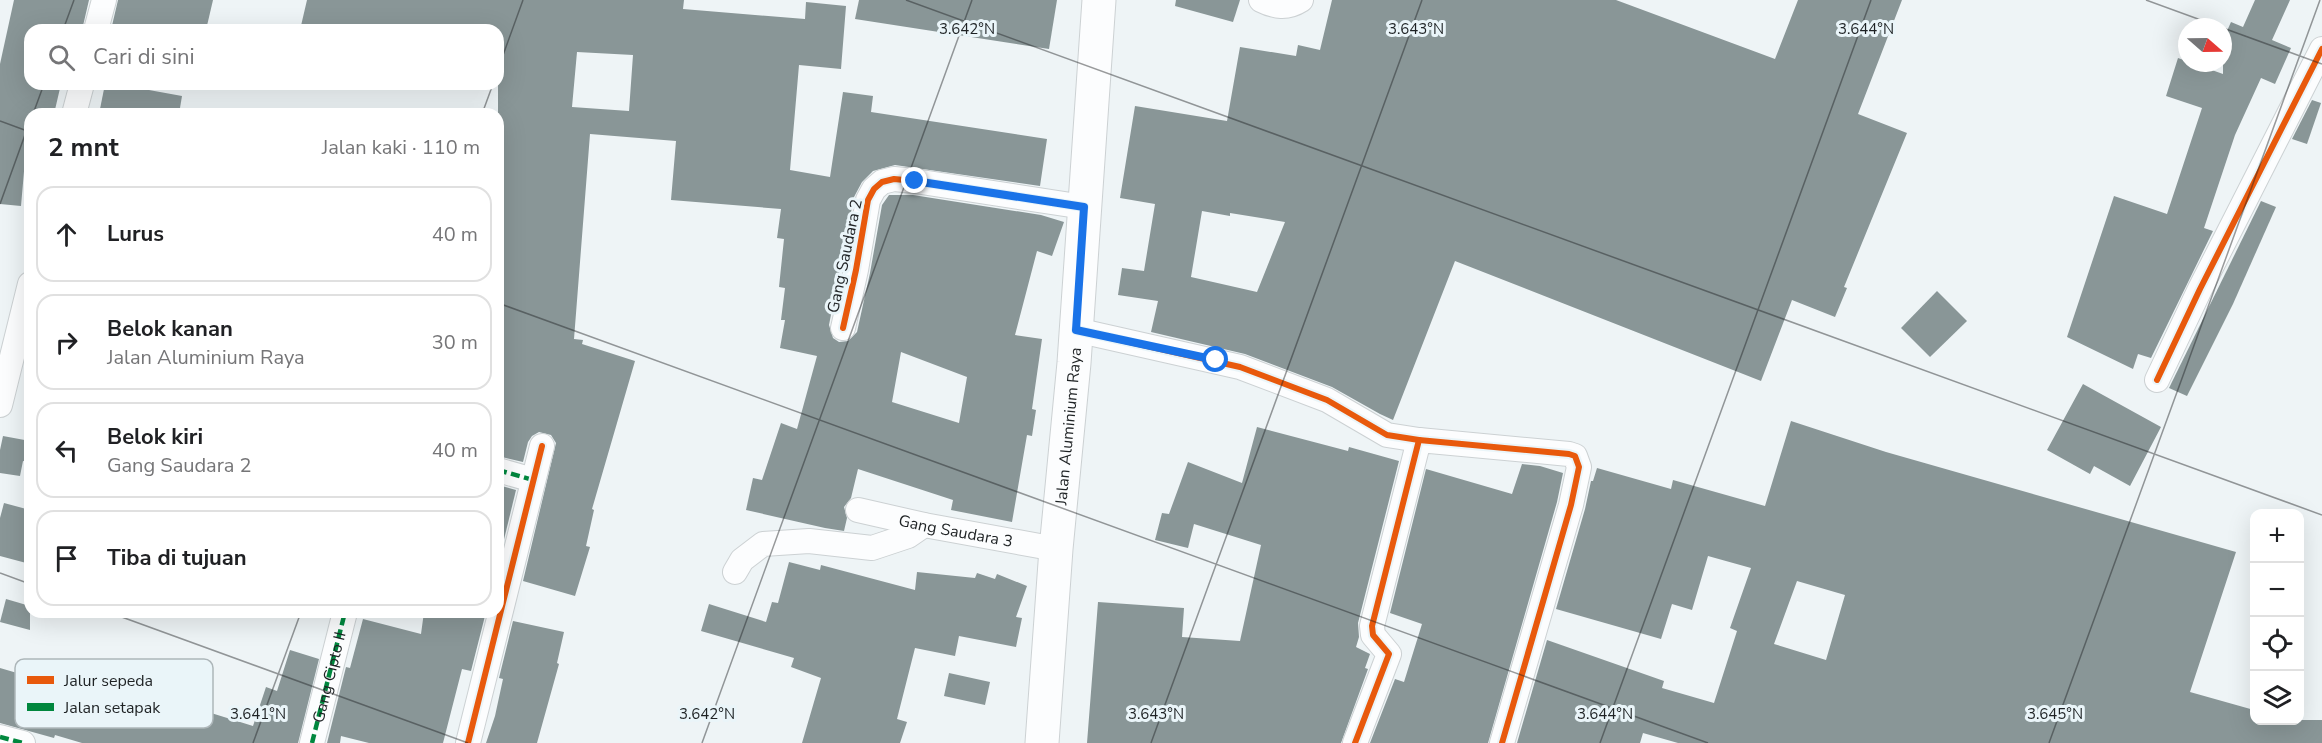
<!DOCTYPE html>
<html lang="id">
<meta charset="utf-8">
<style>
body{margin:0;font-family:"Nunito Sans",sans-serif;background:#f6f6f6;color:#202124}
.controls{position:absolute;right:18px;bottom:18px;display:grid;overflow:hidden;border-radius:12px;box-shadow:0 6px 24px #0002}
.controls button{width:54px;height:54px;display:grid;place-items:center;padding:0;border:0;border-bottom:2px solid #e0e0e0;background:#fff;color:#202124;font:30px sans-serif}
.compass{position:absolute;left:2178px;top:18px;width:54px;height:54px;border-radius:50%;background:#fff;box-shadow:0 6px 24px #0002;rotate:110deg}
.stop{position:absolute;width:18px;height:18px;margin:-14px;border:4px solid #1a73e8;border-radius:50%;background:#fff}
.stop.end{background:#1a73e8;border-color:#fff;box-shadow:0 2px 6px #0008}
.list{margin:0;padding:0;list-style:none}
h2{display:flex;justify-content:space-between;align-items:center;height:78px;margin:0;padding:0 24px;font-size:26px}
h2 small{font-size:20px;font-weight:400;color:#757577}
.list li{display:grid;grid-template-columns:39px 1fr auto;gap:18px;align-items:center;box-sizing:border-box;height:96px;margin:0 12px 12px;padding:0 12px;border:2px solid #e0e0e0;border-radius:18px}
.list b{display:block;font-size:22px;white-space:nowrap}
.list p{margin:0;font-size:20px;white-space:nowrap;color:#757577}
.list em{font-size:20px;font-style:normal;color:#757577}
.icon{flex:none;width:33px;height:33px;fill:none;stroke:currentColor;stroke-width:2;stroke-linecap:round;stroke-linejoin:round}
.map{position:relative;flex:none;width:2322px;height:743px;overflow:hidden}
.search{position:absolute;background:#fff;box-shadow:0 6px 24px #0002;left:24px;top:24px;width:480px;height:66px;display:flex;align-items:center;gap:15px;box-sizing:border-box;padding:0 21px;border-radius:18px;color:#757577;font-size:22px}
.panel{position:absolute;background:#fff;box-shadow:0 6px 24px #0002;left:24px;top:108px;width:480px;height:510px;border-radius:18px}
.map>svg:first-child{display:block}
</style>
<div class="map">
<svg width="2322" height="743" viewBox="0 0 2322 743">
<rect width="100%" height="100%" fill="#eef4f6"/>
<g fill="#899697" fill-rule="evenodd">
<polygon points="14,0 89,0 82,30 30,30 30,84 61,84 54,114 29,114 21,206 0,204 0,64"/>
<polygon points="118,0 213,0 206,30 111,30"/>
<path d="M307,0H684L683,9L805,19L806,2L846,6L841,69L799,65L790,170L830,177L843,92L873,96L871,112L1047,139L1040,186L895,165L873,171L862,182L854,197L829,325L833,338L839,342L848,341L857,332L870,273L882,205L889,195H913L1041,215L1064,222L1052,256L1037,251L1015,335L1042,339L1032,409L1036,410L1032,436L1027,435L1012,522L951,510L953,500L858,469L851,498L844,507L847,518L844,531L825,528L746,510L753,478L762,480L781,423L797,429L817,356L780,348L785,320H781L785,288L779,287L784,239L777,238L781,209L671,200L676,141L590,134L574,339L583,340L582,344L635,361L592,509L594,510L586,546L590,547L575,596L523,581L556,443L551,435L539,432L532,436L528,442L523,462L498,456V30H300ZM577,52L633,55L629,111L572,107ZM901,352L967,377L959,423L892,402Z"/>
<polygon points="859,0 1057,0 1049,49 855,19"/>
<polygon points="1176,0 1240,0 1233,22 1175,6"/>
<path d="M1332,0H1616L1775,59L1798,0H1902L1858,114L1907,133L1844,287L1847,288L1835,317L1792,300L1761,381L1455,261L1393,420L1380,414L1332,387L1245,354L1151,332L1158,301L1118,295L1122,268L1144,271L1155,204L1120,198L1135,106L1227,121L1240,47L1296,56L1298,45L1320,50ZM1202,211L1230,216V213L1285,222L1257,292L1191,277Z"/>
<polygon points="2255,0 2290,0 2272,40 2291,48 2275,84 2261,78 2235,135 2204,228 2213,231 2151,358 2138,354 2133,369 2067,337 2114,196 2167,214 2202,108 2166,96 2178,58 2223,74 2223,40 2231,22 2243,27"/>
<polygon points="105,84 116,84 182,96 179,114 99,114"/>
<polygon points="2312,100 2321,103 2307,144 2292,139"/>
<polygon points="2261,201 2276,207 2233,304 2187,396 2169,388"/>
<polygon points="1937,291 1967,321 1930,357 1901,328"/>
<polygon points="2083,384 2161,427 2130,486 2094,466 2090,474 2047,450"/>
<path d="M1791,421L1886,452L2236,552L2190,692L2254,710V720H2322V743H1678L1643,733L1640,743H1517L1547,640L1664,681L1662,688L1714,703L1737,631L1730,628L1751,568L1708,556L1692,610L1672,604L1661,639L1556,609L1585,509L1591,481H1593L1597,468L1671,489L1673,480L1765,506ZM1797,581L1845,595L1826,660L1774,644Z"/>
<polygon points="1257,427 1348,451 1349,447 1399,461 1358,623 1359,637 1356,647 1370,654 1365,668 1368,669 1341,743 1087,743 1098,602 1184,608 1182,637 1240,641 1261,545 1194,524 1188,548 1155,540 1162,513 1169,514 1188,462 1242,483"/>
<polygon points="3,436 30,441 30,462 23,461 20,476 0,473 0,450"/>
<polygon points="1522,464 1540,466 1563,473 1557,502 1488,743 1370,743 1395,679 1404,682 1422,624 1390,613 1426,469 1512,494"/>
<polygon points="498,485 516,490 498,564"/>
<polygon points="4,503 30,510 30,564 0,556 0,518"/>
<polygon points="789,562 820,570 821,565 915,590 917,572 975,578 977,573 995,579 997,574 1027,586 1016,617 1022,618 1016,647 959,636 955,656 915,648 897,719 907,722 900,743 802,743 821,678 791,667 794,658 701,631 709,604 766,622 772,602 778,603"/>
<polygon points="6,599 30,606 30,630 0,622"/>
<polygon points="424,612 486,612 471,671 462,669 443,743 369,743 341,736 340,743 327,743 346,667 350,668 363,619 421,634"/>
<polygon points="513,621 564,632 557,663 559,664 537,743 486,743 495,716 503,679 499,678"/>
<polygon points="290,650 319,659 298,743 82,743 55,735 54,738 0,723 0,668 41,680 42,677 75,686 76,681 138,699 138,697 193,712 195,708 253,726 266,687 277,691"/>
<polygon points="949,673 990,682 985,705 944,696"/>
</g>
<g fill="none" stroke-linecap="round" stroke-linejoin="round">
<g stroke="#ccd1d3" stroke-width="26">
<g id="street">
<path d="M1261,0C1275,7 1287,9 1301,0"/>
<polyline points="96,30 104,0"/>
<polyline points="74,114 82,84"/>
<polyline points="843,328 856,270 868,200 874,189 882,182 894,179 915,181 1084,207"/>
<polyline points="1076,330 1240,367 1327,400 1387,435 1419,440"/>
<polyline points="2157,380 2200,289 2322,49"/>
<polyline points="0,405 30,284"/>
<polyline points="498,470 533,480"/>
<path id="s1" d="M858,510L924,525L1056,549"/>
<polyline points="735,572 742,560 763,544 809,541 872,548 908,536 924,525"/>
<polyline points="0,737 23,743"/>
<path id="s2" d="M312,743L345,612"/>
<polyline points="468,743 542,446"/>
<polyline points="1355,743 1389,654 1373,635 1372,626 1419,440 1569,454 1575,456 1579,467 1571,505 1502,743"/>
</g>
</g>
<g stroke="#ccd1d3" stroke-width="35">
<g id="secondary">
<path id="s3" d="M1042,743L1056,549L1074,363L1099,0"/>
</g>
</g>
<use href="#street" stroke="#fcfdfe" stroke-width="24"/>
<use href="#secondary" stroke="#fcfdfe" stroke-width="33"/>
<g stroke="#00873e" stroke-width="4.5" stroke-dasharray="9 4.5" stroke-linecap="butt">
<polyline points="498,470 533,480"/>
<polyline points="0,737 23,743"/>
<polyline points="312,743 345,612"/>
</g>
<g stroke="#eaf5f9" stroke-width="10">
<g id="cycleway">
<polyline points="843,328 856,270 868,200 874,189 882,182 894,179 915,181 1084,207"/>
<polyline points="1076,330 1240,367 1327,400 1387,435 1419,440"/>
<polyline points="2157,380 2200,289 2322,49"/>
<polyline points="468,743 542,446"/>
<polyline points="1355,743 1389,654 1373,635 1372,626 1419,440 1569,454 1575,456 1579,467 1571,505 1502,743"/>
</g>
</g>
<use href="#cycleway" stroke="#e8590c" stroke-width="6"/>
</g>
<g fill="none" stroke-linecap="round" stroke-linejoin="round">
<polyline stroke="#1a73e8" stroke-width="8" points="915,181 1084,207 1076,330 1216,360"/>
</g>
<path fill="none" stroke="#1e2224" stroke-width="1.5" stroke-opacity="0.45" d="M906,0L2322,515M2146,0L2220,27M2223,28L2322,64M63,30L74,0M498,69L523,0M33,114L44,84M482,114L493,84M0,121L30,132M0,204L30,121M498,303L1708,743M0,573L30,584M108,612L468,743M253,743L301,612M702,743L972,0M1151,743L1422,0M1600,743L1871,0M2049,743L2320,0"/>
<g text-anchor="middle" stroke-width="6" stroke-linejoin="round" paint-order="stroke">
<g font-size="16" fill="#1e2224" stroke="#eaf5f9">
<text transform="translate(844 256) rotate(-78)" y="6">Gang Saudara 2</text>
<text dy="6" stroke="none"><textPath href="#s3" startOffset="318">Jalan Aluminium Raya</textPath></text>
<text dy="6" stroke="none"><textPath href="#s1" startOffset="100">Gang Saudara 3</textPath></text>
<text dy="6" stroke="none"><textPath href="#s2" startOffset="68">Gang Cipto II</textPath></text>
</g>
</g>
<rect x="15" y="659" width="198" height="69" rx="9" fill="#eaf5f9" stroke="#adb6b9" stroke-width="1.5"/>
<rect x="27" y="676" width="27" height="8" fill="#e8590c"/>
<rect x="27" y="703" width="27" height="8" fill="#00873e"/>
<g font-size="16" fill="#1e2224">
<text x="64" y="686">Jalur sepeda</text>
<text x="64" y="713">Jalan setapak</text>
</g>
<g font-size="15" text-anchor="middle" fill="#1e2224" stroke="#eaf5f9" stroke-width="6" stroke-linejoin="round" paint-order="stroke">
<text x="967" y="34">3.642°N</text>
<text x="1416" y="34">3.643°N</text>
<text x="1866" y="34">3.644°N</text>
<text x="258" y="719">3.641°N</text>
<text x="707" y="719">3.642°N</text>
<text x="1156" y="719">3.643°N</text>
<text x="1605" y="719">3.644°N</text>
<text x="2055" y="719">3.645°N</text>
</g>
</svg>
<div class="controls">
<button>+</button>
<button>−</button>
<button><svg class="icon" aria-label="locate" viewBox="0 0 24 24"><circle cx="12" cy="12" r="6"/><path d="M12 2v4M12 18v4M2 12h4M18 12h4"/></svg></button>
<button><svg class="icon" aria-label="layers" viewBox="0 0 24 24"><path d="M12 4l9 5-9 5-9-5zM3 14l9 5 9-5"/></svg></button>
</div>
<svg class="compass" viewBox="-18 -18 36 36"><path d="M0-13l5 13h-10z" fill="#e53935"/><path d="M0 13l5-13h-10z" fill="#757577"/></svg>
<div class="stop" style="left:1216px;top:360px"></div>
<div class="stop end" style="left:915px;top:181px"></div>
<div class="search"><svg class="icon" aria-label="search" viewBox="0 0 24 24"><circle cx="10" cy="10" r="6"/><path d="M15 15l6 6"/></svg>Cari di sini</div>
<section class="panel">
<h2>2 mnt<small>Jalan kaki · 110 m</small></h2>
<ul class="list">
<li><svg class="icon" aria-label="ahead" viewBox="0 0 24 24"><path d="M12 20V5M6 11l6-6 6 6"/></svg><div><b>Lurus</b></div><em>40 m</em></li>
<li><svg class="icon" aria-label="right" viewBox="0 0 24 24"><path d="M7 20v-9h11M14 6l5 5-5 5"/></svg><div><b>Belok kanan</b><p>Jalan Aluminium Raya</p></div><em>30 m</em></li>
<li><svg class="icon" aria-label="left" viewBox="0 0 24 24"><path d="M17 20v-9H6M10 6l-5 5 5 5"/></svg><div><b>Belok kiri</b><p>Gang Saudara 2</p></div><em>40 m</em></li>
<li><svg class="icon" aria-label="arrive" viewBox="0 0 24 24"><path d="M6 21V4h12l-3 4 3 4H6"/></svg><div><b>Tiba di tujuan</b></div></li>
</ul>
</section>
</div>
